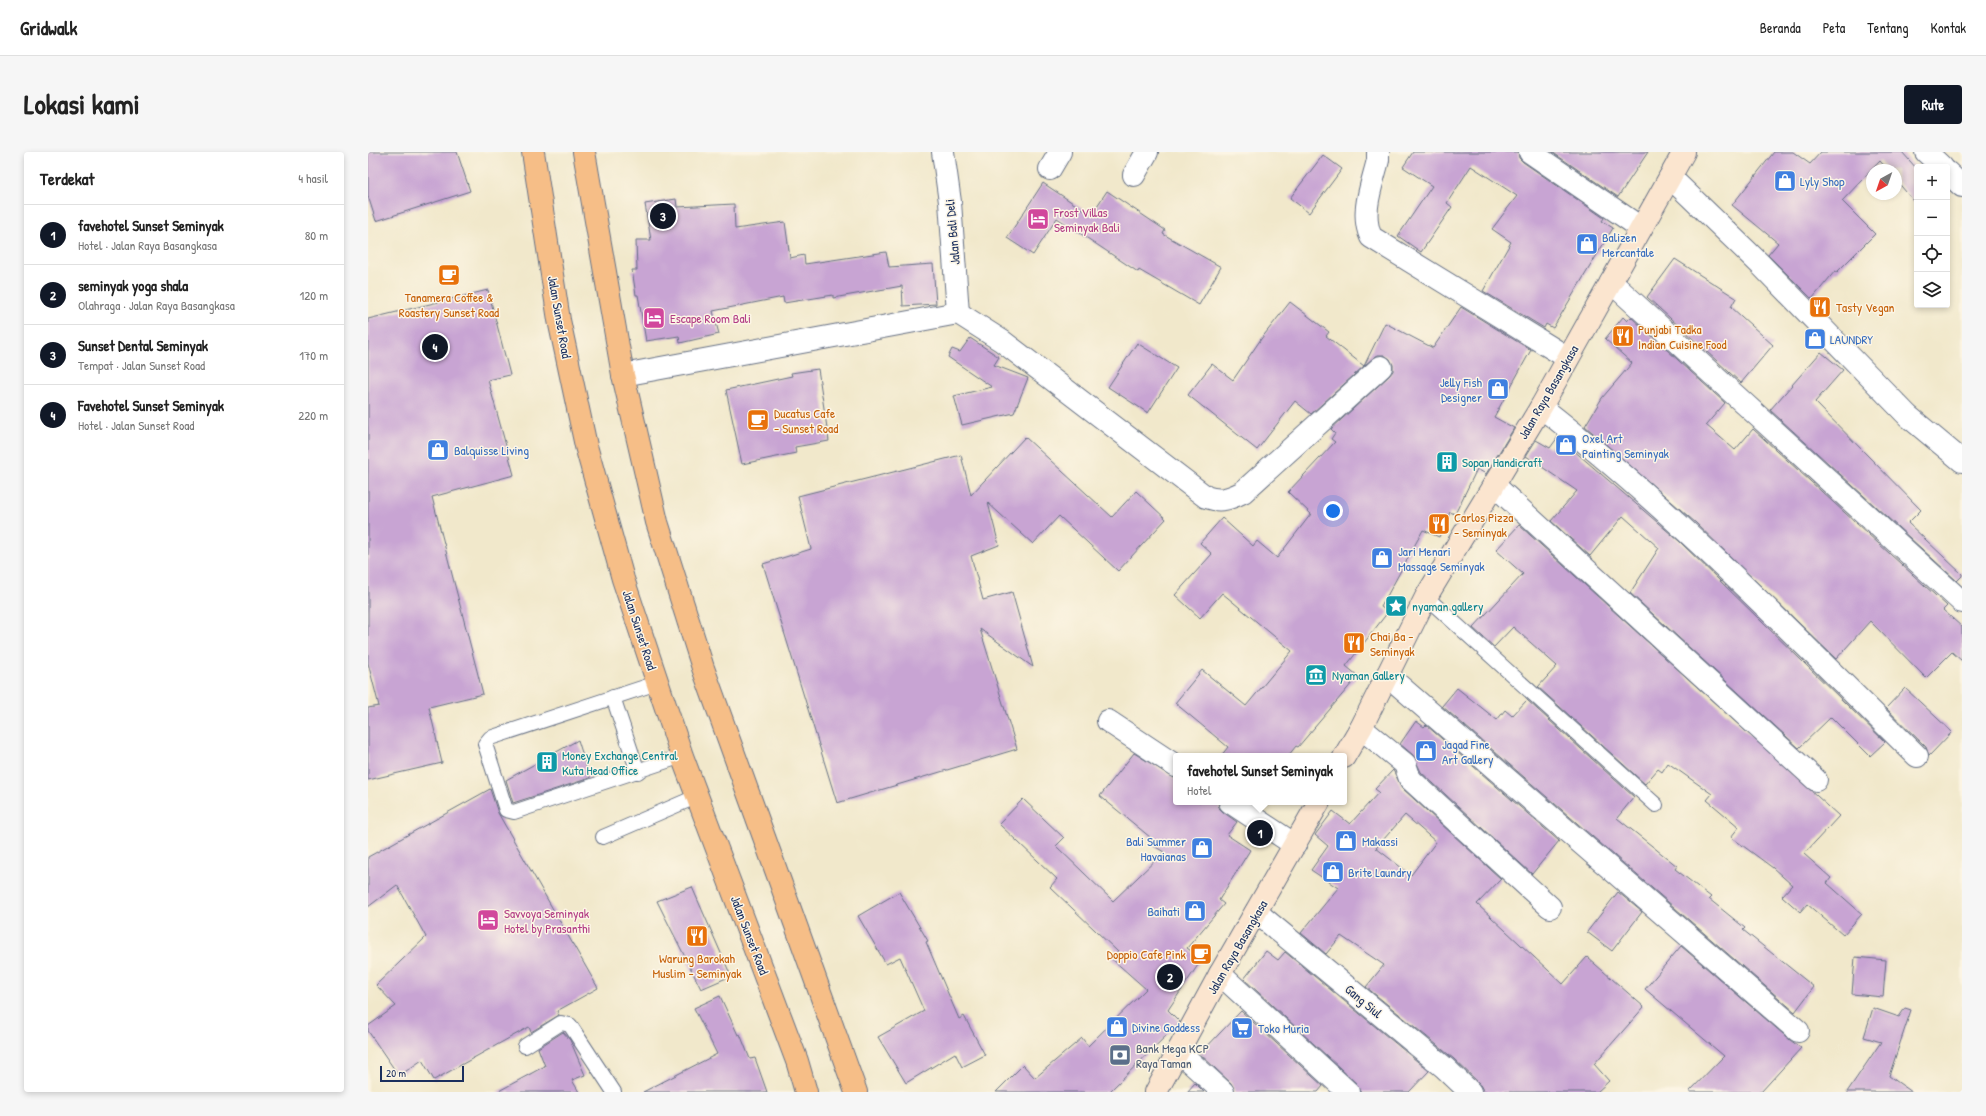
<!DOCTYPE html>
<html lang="id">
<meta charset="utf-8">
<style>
body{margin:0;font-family:"Patrick Hand",sans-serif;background:#f6f6f6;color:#222}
.controls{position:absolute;right:12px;top:12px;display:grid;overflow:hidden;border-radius:4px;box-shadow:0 2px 6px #0003}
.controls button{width:36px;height:36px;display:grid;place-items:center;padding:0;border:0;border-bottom:1px solid #e0e0e0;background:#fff;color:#222;font:20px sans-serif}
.compass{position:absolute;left:1498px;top:12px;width:36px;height:36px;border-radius:50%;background:#fff;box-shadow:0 2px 6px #0003;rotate:220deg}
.scale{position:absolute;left:12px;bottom:10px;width:84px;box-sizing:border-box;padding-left:4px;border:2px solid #1b2f5e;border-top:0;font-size:11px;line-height:14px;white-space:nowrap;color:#1b2f5e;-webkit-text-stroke:3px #fcf5e5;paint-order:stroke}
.you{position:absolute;left:965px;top:359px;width:14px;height:14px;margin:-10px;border:3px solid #fff;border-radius:50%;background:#1a73e8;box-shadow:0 0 0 6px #1a73e833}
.badge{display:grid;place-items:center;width:26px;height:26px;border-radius:50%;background:#111827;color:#fff;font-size:13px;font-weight:700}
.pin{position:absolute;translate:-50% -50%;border:2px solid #fff;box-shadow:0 1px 4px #0006}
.popup{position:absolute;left:805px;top:601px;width:174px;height:52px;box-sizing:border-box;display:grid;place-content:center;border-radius:4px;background:#fff;filter:drop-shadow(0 1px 3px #0005);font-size:13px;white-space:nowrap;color:#767676}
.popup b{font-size:15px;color:#222}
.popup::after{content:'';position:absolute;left:50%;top:100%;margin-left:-8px;border:8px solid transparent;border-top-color:#fff}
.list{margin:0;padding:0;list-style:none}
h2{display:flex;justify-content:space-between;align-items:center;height:52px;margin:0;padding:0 16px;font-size:17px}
h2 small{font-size:13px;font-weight:400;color:#767676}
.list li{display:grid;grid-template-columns:26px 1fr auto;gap:12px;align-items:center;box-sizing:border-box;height:60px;padding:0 16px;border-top:1px solid #e0e0e0}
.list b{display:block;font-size:15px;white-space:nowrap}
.list p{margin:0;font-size:13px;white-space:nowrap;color:#767676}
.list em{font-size:13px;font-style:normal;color:#767676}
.icon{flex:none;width:22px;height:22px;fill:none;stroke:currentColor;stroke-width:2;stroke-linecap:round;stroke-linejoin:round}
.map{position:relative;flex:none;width:1594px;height:940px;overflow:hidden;border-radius:4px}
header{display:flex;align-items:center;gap:24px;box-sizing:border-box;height:56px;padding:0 20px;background:#fff;border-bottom:1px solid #e0e0e0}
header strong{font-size:19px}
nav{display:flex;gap:22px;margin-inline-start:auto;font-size:14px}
.intro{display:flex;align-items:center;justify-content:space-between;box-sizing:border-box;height:96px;padding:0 24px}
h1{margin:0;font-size:28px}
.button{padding:10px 18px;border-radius:4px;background:#111827;color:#fff;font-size:14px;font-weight:700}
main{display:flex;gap:24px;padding:0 24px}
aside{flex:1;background:#fff;border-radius:4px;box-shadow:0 2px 6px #0003}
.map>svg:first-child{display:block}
</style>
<header>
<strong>Gridwalk</strong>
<nav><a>Beranda</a><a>Peta</a><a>Tentang</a><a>Kontak</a></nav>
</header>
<div class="intro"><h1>Lokasi kami</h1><a class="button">Rute</a></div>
<main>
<aside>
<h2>Terdekat<small>4 hasil</small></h2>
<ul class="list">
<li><span class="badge">1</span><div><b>favehotel Sunset Seminyak</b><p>Hotel · Jalan Raya Basangkasa</p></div><em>80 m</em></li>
<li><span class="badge">2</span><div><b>seminyak yoga shala</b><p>Olahraga · Jalan Raya Basangkasa</p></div><em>120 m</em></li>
<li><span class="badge">3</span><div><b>Sunset Dental Seminyak</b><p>Tempat · Jalan Sunset Road</p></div><em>170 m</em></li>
<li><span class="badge">4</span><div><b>Favehotel Sunset Seminyak</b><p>Hotel · Jalan Sunset Road</p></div><em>220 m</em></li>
</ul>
</aside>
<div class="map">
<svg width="1594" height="940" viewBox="0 0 1594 940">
<rect width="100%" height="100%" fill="#fcf5e5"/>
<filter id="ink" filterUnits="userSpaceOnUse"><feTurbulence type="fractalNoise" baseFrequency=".025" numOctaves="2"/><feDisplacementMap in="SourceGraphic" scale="8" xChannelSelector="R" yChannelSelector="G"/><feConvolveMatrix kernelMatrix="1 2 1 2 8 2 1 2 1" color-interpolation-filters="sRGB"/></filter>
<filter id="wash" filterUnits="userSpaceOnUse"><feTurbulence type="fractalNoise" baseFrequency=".012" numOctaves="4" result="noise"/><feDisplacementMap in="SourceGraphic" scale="16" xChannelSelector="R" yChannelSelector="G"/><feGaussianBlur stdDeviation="0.9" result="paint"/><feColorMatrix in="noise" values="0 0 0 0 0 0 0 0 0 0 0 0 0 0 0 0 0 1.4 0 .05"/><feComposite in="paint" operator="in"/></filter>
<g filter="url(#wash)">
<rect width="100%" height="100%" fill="#f1e8cb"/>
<g id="blocks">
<g fill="#c8a4d3" fill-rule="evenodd">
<polygon points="0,0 89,0 102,39 8,69 0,44"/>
<polygon points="1045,0 1150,0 1151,6 1155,10 1236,66 1234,69 1245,76 1185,176 1178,172 1176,176 1115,139 1143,90 1124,77 1149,44 1103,14 1079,51 1084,55 1053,100 1030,84 1064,34 1035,15"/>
<polygon points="1184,0 1280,0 1250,45"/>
<polygon points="1406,0 1425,0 1442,12 1453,0 1534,0 1549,17 1549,53 1528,28 1528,18 1520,18 1512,9 1474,49 1507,82 1469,120 1467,119 1444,147 1400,103 1410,91 1364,53"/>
<polygon points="955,3 974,17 941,61 922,46"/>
<polygon points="675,31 723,63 739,39 797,78 795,82 853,115 831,153 771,118 770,120 689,66 665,103 639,86"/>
<polygon points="308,47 309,55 366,52 367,77 417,70 422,106 436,103 437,112 518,100 521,115 565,112 568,152 535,154 534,134 465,146 465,143 416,151 415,145 345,159 351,182 312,191 311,184 278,189 270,143 268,143 264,118 269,118 268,88 283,88 277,52"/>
<polygon points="1307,107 1368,146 1363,155 1405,193 1373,231 1279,145"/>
<polygon points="120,138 142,223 120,228 146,323 64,345 115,542 61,555 74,611 0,628 0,556 11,554 0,511 0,167"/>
<polygon points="922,150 961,180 958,184 996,214 943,262 927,249 889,298 820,243 844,212 865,228 893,187"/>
<polygon points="1093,155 1163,198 1126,265 1146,276 1118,322 1109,317 1087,362 1082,360 1071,385 1055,378 1013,455 1020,460 978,514 990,524 930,595 928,594 920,604 853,604 860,595 807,551 834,518 878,554 924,499 854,441 832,466 807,443 844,402 832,391 854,366 885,394 889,389 909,406 943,362 920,340 967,290 963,287 967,281 963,277 1021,224 1025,219 1025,213 1022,207 1016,203 1010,203 1005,206 996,214 1017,171 1065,196"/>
<polygon points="1255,165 1259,169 1263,165 1357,251 1338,273 1367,298 1385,277 1579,454 1575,458 1594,475 1594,509 1584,500 1558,526 1502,469 1468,507 1328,371 1217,274 1234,246 1264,211 1237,187"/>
<polygon points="602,186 631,205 626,213 660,226 646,261 594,273 586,244 624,235 580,205 584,197 592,200"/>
<polygon points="769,191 809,216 780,261 740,235"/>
<polygon points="1453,200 1475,218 1447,250 1553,358 1540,371 1594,422 1594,424 1589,429 1402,258"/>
<polygon points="450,217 461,289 427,295 428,301 374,312 358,238 424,224 423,221"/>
<polygon points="657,285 744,365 768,339 798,367 750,419 691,364 665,392 620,351 631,393 603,404 615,448 644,440 665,515 612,477 649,597 469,651 395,412 443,397 430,344 593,303 603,343"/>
<polygon points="1190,285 1311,389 1517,590 1502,604 1463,565 1431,596 1262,441 1291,396 1255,364 1222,404 1183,369 1209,339 1158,304 1168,288 1182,296"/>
<polygon points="1151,373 1471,664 1436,702 1463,726 1459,731 1494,762 1475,783 1439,752 1432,760 1414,744 1424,733 1405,716 1363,685 1371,675 1339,648 1344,642 1300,611 1294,620 1290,617 1277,632 1170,535 1189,514 1145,475 1126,495 1105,476 1155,422 1128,398"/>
<polygon points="1089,536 1129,568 1137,558 1144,564 1159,548 1266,645 1249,666 1309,714 1307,717 1343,745 1341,747 1377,776 1375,778 1446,835 1427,860 1074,554"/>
<polygon points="1537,536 1584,580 1561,604 1558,595 1518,556"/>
<polygon points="1048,569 1056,575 1058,573 1191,689 1164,722 1053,620 1045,603 1032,592"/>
<polygon points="210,588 222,626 145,651 138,628"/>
<polygon points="766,601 808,627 808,650 850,650 851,656 855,660 869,670 859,683 882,698 851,748 856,752 819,796 834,807 800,858 812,870 741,940 628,940 655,913 667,926 714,886 720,894 778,837 744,807 750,800 682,735 689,727 631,672 655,647 696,686 688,694 745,749 796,700 786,694 788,690 732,644"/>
<path d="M1025,618L1034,636L1133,727L1109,752L1195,832L1219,805L1276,855L1226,912L1241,929L1229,940H1116L1111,931L1086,907L998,835L1016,813L973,784L958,802L933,781L970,736L943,718L960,694L947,683L965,659L982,672L1011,640L1007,637ZM1037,663L1068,690L1043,723L1008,696Z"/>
<polygon points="122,637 130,661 230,836 189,859 191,863 163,880 161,875 66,928 54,908 31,924 0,879 0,874 28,854 8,833 58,785 29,733 0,755 0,705"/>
<polygon points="324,735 363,824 333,837 289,749"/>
<polygon points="531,740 560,789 558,790 591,867 596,864 617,903 594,915 587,901 538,931 510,885 556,859 532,805 518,812 490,764"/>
<polygon points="1250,740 1274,760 1244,799 1219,780"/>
<polygon points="1313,794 1422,888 1433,896 1393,940 1321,940 1356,904 1277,837"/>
<polygon points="898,799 910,808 917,800 1061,919 1041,940 992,940 988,931 876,827"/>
<polygon points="1487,805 1518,808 1515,845 1484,842"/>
<polygon points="352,844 370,883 372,882 382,907 387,906 399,940 275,940 349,902 326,856"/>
<polygon points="1505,856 1531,865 1537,856 1543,858 1521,924 1544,940 1479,940 1513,890 1496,885"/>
<polygon points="873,859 955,934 950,940 867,940 863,931 832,902"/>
<polygon points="195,880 202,888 217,923 204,928 211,940 129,940 177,914 170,896"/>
<polygon points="827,931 836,940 819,940"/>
</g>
</g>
</g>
<g filter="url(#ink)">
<use href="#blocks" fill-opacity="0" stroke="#667084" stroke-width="1"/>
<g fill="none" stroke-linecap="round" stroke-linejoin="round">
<g stroke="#667084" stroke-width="16">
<g id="service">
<polyline points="1058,445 1288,653"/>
<polyline points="289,531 122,586 117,592 138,658 146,660 314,604"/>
<polyline points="245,545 270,620"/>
<polyline points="235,685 330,644"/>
<polyline points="157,894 193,871 202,873 246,940"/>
</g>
</g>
<g stroke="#667084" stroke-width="24">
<g id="minor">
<polyline points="575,0 582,50 590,161"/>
<path d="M1010,0V8C1004,33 992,61 1003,85L1200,206"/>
<polyline points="1162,0 1273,76"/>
<polyline points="1558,0 1574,15"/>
<polyline points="682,17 692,0"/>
<polyline points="1579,20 1594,34"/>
<polyline points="766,23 779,0"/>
<polyline points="1302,25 1392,112 1540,264 1594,309"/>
<polyline points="1243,130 1594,450"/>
<path d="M255,223L590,161L634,189L838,345C852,350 861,347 875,340L1013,215"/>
<path d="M1173,255C1308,360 1427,485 1549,604"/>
<polyline points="1126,333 1448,628"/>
<polyline points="1019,523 1430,879"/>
<polyline points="740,569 808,614"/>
<polyline points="993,576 1037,612 1042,627 1182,755"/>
<polyline points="862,650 927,693"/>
<polyline points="888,760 1077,916 1102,940"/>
<polyline points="852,822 980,940"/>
<polyline points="810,899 855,940"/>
</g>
</g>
<g stroke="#667084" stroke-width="24">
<g id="secondary">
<polyline points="976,605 993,576 1058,445 1173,255 1316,0"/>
<polyline points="788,940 852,822 951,650"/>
</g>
</g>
<g stroke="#667084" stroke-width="24">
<g id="trunk">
<polyline points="165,0 191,168 218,294 255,427 314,604 429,909 438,940"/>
<polyline points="216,0 255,223 289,370 335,516 488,940"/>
</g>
</g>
<use href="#service" stroke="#fff" stroke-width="14"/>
<use href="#minor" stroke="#fff" stroke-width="22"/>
<use href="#secondary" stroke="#fbe5cf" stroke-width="22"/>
<use href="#trunk" stroke="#f6be87" stroke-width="22"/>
</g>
</g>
<defs>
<g id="shop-square" transform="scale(1.15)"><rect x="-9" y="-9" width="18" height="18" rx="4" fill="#3f7fe0" stroke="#fcf5e5"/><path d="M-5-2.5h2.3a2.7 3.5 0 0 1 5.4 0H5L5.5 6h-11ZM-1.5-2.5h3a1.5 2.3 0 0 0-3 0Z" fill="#fff"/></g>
<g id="hotel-square" transform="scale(1.15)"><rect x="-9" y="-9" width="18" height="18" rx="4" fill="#d1479c" stroke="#fcf5e5"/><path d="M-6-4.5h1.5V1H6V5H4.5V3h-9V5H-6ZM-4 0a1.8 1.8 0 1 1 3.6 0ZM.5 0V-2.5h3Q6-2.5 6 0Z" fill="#fff"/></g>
<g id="cafe-square" transform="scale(1.15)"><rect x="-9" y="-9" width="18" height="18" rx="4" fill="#e8710a" stroke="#fcf5e5"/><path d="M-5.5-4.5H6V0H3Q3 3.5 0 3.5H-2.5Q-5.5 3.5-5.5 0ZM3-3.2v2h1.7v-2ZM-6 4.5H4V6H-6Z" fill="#fff"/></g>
<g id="restaurant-square" transform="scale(1.15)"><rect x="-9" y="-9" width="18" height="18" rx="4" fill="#e8710a" stroke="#fcf5e5"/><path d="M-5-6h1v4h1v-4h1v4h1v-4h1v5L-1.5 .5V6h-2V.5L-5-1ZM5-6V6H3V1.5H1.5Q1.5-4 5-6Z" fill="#fff"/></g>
<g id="building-square" transform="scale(1.15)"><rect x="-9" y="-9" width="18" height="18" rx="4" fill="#0f9aa8" stroke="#fcf5e5"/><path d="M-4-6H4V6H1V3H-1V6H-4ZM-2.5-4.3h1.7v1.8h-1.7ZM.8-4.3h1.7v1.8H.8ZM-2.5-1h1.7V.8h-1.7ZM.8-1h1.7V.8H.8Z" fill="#fff"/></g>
<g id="sight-square" transform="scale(1.15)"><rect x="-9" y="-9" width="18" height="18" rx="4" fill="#0f9aa8" stroke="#fcf5e5"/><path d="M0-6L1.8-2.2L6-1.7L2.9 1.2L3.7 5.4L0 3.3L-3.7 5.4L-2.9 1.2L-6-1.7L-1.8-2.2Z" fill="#fff"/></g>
<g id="museum-square" transform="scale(1.15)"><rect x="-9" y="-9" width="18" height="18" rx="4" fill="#0f9aa8" stroke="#fcf5e5"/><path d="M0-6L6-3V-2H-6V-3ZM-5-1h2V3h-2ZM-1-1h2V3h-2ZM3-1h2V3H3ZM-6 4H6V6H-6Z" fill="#fff"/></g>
<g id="supermarket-square" transform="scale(1.15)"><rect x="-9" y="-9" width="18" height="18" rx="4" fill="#3f7fe0" stroke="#fcf5e5"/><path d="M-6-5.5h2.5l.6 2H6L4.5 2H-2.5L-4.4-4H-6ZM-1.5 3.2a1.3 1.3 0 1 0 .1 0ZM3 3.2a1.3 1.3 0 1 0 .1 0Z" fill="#fff"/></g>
<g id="bank-square" transform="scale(1.15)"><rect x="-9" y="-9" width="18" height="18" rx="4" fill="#5c6f8a" stroke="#fcf5e5"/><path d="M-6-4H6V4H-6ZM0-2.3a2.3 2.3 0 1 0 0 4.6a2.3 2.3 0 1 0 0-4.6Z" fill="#fff"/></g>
</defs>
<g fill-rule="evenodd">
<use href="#shop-square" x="1417" y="29"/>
<use href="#hotel-square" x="670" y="67"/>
<use href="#shop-square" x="1219" y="92"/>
<use href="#cafe-square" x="81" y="123"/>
<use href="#restaurant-square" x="1452" y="155"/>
<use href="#hotel-square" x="286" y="166"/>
<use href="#restaurant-square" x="1255" y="184"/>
<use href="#shop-square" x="1447" y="187"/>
<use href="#shop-square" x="1130" y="237"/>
<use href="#cafe-square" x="390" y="268"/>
<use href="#shop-square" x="1198" y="293"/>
<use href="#shop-square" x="70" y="298"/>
<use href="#building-square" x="1079" y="310"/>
<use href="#restaurant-square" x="1071" y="372"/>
<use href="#shop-square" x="1014" y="406"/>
<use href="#sight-square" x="1028" y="454"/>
<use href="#restaurant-square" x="986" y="491"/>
<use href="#museum-square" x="948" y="523"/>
<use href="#shop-square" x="1058" y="599"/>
<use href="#building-square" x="179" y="610"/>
<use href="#shop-square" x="978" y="689"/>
<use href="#shop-square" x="834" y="696"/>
<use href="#shop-square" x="965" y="720"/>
<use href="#shop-square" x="827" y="759"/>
<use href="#hotel-square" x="120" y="768"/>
<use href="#restaurant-square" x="329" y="784"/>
<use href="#cafe-square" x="833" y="802"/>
<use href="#shop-square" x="749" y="875"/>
<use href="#supermarket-square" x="874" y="876"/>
<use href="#bank-square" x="752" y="903"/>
</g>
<g text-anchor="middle" stroke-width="3" stroke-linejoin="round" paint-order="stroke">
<g font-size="13" fill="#366cbe" stroke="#fcf5e5" text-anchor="start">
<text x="1432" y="34">Lyly Shop</text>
<text x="1234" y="90">Balizen<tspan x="1234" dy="15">Mercantale</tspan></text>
<text x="1462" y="192">LAUNDRY</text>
<text x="1114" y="235" text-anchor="end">Jelly Fish<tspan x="1114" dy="15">Designer</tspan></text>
<text x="1214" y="291">Oxel Art<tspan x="1214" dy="15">Painting Seminyak</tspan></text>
<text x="86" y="303">Balquisse Living</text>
<text x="1030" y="404">Jari Menari<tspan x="1030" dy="15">Massage Seminyak</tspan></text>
<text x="1074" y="597">Jagad Fine<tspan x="1074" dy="15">Art Gallery</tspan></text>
<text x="818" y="694" text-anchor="end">Bali Summer<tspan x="818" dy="15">Havaianas</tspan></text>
<text x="994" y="694">Makassi</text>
<text x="980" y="725">Brite Laundry</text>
<text x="812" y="764" text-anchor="end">Baihati</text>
<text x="764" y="880">Divine Goddess</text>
<text x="890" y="881">Toko Muria</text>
</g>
<g font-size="13" fill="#b23c85" stroke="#fcf5e5" text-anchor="start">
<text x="686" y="65">Frost Villas<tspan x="686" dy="15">Seminyak Bali</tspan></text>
<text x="302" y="171">Escape Room Bali</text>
<text x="136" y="766">Savvoya Seminyak<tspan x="136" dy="15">Hotel by Prasanthi</tspan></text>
</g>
<g font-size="13" fill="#1b2f5e" stroke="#fcf5e5">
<text transform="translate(584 80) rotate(-95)" y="5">Jalan Bali Deli</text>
<text transform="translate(192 165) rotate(80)" y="5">Jalan Sunset Road</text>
<text transform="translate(1180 240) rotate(-60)" y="5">Jalan Raya Basangkasa</text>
<text transform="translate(272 478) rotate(72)" y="5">Jalan Sunset Road</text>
<text transform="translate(382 783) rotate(69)" y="5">Jalan Sunset Road</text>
<text transform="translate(869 795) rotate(-60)" y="5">Jalan Raya Basangkasa</text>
<text transform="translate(996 849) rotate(40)" y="5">Gang Siul</text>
</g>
<g font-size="13" fill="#c56008" stroke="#fcf5e5" text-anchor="start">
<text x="81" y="150" text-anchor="middle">Tanamera Coffee &amp;<tspan x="81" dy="15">Roastery Sunset Road</tspan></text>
<text x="1468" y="160">Tasty Vegan</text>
<text x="1270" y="182">Punjabi Tadka<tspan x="1270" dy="15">Indian Cuisine Food</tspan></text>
<text x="406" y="266">Ducatus Cafe<tspan x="406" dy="15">- Sunset Road</tspan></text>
<text x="1086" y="370">Carlos Pizza<tspan x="1086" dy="15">- Seminyak</tspan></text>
<text x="1002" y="489">Chai Ba -<tspan x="1002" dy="15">Seminyak</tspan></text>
<text x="818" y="807" text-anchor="end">Doppio Cafe Pink</text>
<text x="329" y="811" text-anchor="middle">Warung Barokah<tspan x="329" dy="15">Muslim - Seminyak</tspan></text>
</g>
<g font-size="13" fill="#0d838f" stroke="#fcf5e5" text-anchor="start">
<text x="1094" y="315">Sopan Handicraft</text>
<text x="1044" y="459">nyaman gallery</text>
<text x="964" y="528">Nyaman Gallery</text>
<text x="194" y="608">Money Exchange Central<tspan x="194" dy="15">Kuta Head Office</tspan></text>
</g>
<g font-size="13" fill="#4e5e75" stroke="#fcf5e5" text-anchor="start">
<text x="768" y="901">Bank Mega KCP<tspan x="768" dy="15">Raya Taman</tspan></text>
</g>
</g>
</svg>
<div class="controls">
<button>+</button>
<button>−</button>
<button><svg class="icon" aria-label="locate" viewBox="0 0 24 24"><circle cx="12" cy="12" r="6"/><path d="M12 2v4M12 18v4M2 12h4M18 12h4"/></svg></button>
<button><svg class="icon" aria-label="layers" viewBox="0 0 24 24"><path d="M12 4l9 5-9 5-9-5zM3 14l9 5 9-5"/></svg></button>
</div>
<svg class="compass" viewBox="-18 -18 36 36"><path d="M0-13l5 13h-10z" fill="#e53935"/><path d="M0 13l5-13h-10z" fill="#767676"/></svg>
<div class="scale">20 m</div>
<div class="you"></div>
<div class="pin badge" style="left:892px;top:681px">1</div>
<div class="popup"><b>favehotel Sunset Seminyak</b>Hotel</div>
<div class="pin badge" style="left:802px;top:825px">2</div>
<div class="pin badge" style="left:295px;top:64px">3</div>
<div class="pin badge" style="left:67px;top:195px">4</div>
</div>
</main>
